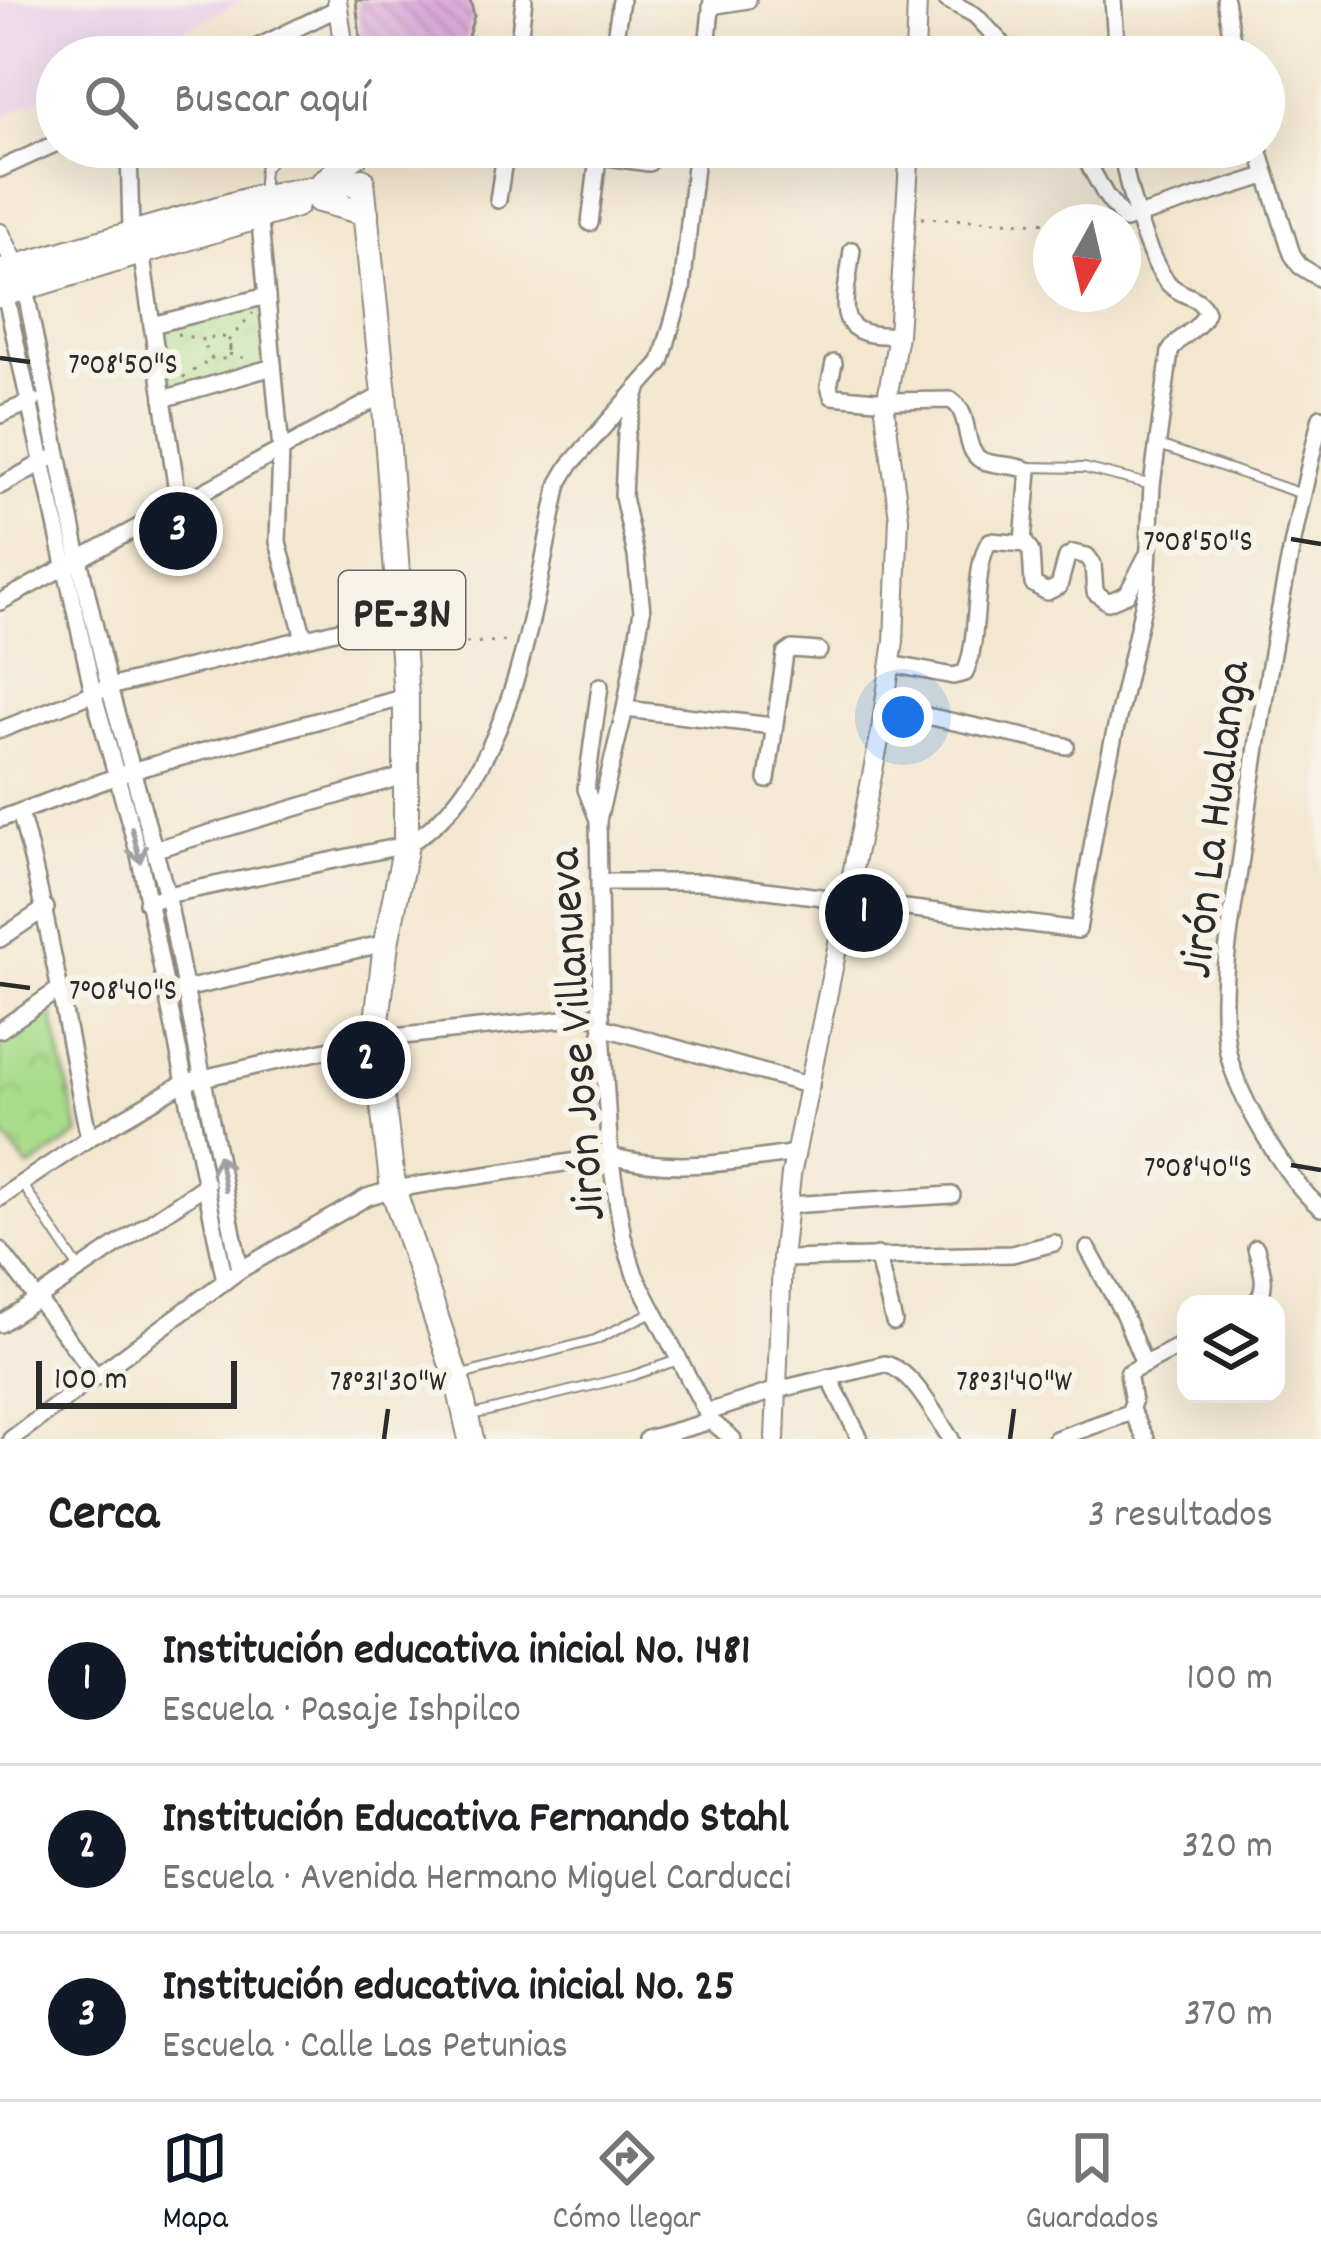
<!DOCTYPE html>
<html lang="es">
<meta charset="utf-8">
<style>
body{margin:0;font-family:Dekko,sans-serif;background:#f6f6f6;color:#202124}
.controls{position:absolute;right:36px;bottom:36px;display:grid;overflow:hidden;border-radius:24px;box-shadow:0 12px 48px #0002}
.controls button{width:108px;height:108px;display:grid;place-items:center;padding:0;border:0;border-bottom:3px solid #e0e0e0;background:#fff;color:#202124;font:60px sans-serif}
.compass{position:absolute;left:1033px;top:204px;width:108px;height:108px;border-radius:50%;background:#fff;box-shadow:0 12px 48px #0002;rotate:188deg}
.scale{position:absolute;left:36px;bottom:30px;width:201px;box-sizing:border-box;padding-left:12px;border:6px solid #2b2b2b;border-top:0;font-size:33px;line-height:42px;white-space:nowrap;color:#2b2b2b;-webkit-text-stroke:9px #f7f3e8;paint-order:stroke}
.you{position:absolute;left:903px;top:717px;width:42px;height:42px;margin:-30px;border:9px solid #fff;border-radius:50%;background:#1a73e8;box-shadow:0 0 0 18px #1a73e833}
.badge{display:grid;place-items:center;width:78px;height:78px;border-radius:50%;background:#111827;color:#fff;font-size:39px;font-weight:700}
.pin{position:absolute;translate:-50% -50%;border:6px solid #fff;box-shadow:0 3px 12px #0006}
.list{margin:0;padding:0;list-style:none}
h2{display:flex;justify-content:space-between;align-items:center;height:156px;margin:0;padding:0 48px;font-size:51px}
h2 small{font-size:39px;font-weight:400;color:#757577}
.list li{display:grid;grid-template-columns:78px 1fr auto;gap:36px;align-items:center;box-sizing:border-box;height:168px;padding:0 48px;border-top:3px solid #e0e0e0}
.list b{display:block;font-size:45px;white-space:nowrap}
.list p{margin:0;font-size:39px;white-space:nowrap;color:#757577}
.list em{font-size:39px;font-style:normal;color:#757577}
.icon{flex:none;width:66px;height:66px;fill:none;stroke:currentColor;stroke-width:2;stroke-linecap:round;stroke-linejoin:round}
.map{position:relative;flex:none;width:1321px;height:1439px;overflow:hidden}
.search{position:absolute;background:#fff;box-shadow:0 12px 48px #0002;left:36px;right:36px;top:36px;height:132px;display:flex;align-items:center;gap:30px;box-sizing:border-box;padding:0 42px;border-radius:66px;color:#757577;font-size:45px}
.sheet{height:660px;background:#fff}
nav{display:flex;justify-content:space-around;align-items:center;box-sizing:border-box;height:168px;border-top:3px solid #e0e0e0;background:#fff;font-size:33px;color:#757577}
nav a{display:grid;justify-items:center;gap:6px}
nav .on{color:#111827}
.map>svg:first-child{display:block}
</style>
<div class="map">
<svg width="1321" height="1439" viewBox="0 0 1321 1439">
<defs>
<pattern id="park-crowns" width="20" height="18" patternUnits="userSpaceOnUse" patternTransform="scale(3)"><rect width="20" height="18" fill="#a8dc8b"/><path d="M2 6a3 3 0 1 1 6 0M12 15a3 3 0 1 1 6 0" fill="none" stroke="#91bd78"/></pattern>
<pattern id="building-back-hatch" width="6" height="6" patternUnits="userSpaceOnUse" patternTransform="scale(3)"><rect width="6" height="6" fill="#d79cd8"/><path d="M-1 5l2 2M0 0l6 6M5-1l2 2" fill="none" stroke="#af7faf"/></pattern>
</defs>
<rect width="100%" height="100%" fill="#f7f3e8"/>
<filter id="ink" filterUnits="userSpaceOnUse"><feTurbulence type="fractalNoise" baseFrequency=".00833" numOctaves="2"/><feDisplacementMap in="SourceGraphic" scale="24" xChannelSelector="R" yChannelSelector="G"/><feConvolveMatrix kernelMatrix="1 2 1 2 8 2 1 2 1" color-interpolation-filters="sRGB"/></filter>
<filter id="wash" filterUnits="userSpaceOnUse"><feTurbulence type="fractalNoise" baseFrequency=".004" numOctaves="4" result="noise"/><feDisplacementMap in="SourceGraphic" scale="48" xChannelSelector="R" yChannelSelector="G"/><feGaussianBlur stdDeviation="2.7" result="paint"/><feColorMatrix in="noise" values="0 0 0 0 0 0 0 0 0 0 0 0 0 0 0 0 0 1.4 0 .05"/><feComposite in="paint" operator="in"/></filter>
<g filter="url(#wash)">
<rect width="100%" height="100%" fill="#f3e7d0"/>
<polygon fill="#ebd1eb" points="0,0 244,0 126,57 57,57 57,90 0,118"/>
<g fill="url(#park-crowns)" stroke="#6a845b" stroke-width="3">
<polygon points="265,301 270,366 171,394 163,326"/>
<polygon points="49,1003 79,1134 29,1168 0,1132 0,1037"/>
</g>
<g id="blocks">
<polygon fill="url(#building-back-hatch)" points="356,0 470,0 474,16 462,57 362,57"/>
</g>
</g>
<g filter="url(#ink)">
<use href="#blocks" fill-opacity="0" stroke="#8f897e" stroke-width="3"/>
<g fill="none" stroke-linecap="round" stroke-linejoin="round">
<g stroke="#8f897e" stroke-width="12">
<g id="service">
<polyline points="262,195 264,169 282,147"/>
<polyline points="1159,445 1302,494"/>
<polyline points="1026,467 1084,468 1152,485"/>
<polyline points="23,1185 80,1270"/>
<polyline points="462,1375 595,1340 652,1312"/>
<polyline points="472,1415 631,1376 678,1360"/>
</g>
</g>
<g stroke="#8f897e" stroke-width="20">
<g id="minor">
<polyline points="947,0 975,15 1013,55"/>
<polyline points="1113,0 1117,57"/>
<polyline points="1225,0 1235,57"/>
<polyline points="711,6 748,0"/>
<polyline points="1010,50 1104,57"/>
<polyline points="237,57 338,8"/>
<polyline points="517,57 524,0"/>
<polyline points="612,57 621,0"/>
<polyline points="706,57 712,0"/>
<polyline points="129,147 131,233"/>
<polyline points="538,147 649,163"/>
<polyline points="1079,147 1106,196 1125,220 1265,176"/>
<polyline points="1258,147 1292,254 1300,266 1321,279"/>
<polyline points="0,169 57,143"/>
<polyline points="498,200 506,147"/>
<polyline points="259,212 281,450 278,542 304,638"/>
<polyline points="590,223 599,150"/>
<path d="M852,250C846,303 827,339 898,335"/>
<polyline points="141,251 179,505"/>
<polyline points="25,288 79,559 109,687 167,895 240,1270"/>
<polyline points="5,293 93,692 139,855 225,1281"/>
<polyline points="152,325 267,296"/>
<path d="M834,363L829,386L832,396L887,401L951,400C973,414 961,448 981,460C996,467 1014,463 1029,471L1023,542"/>
<polyline points="638,388 626,434 623,497 636,556 642,611 625,709 598,820 601,1015 610,1156 623,1237 635,1275 711,1421 733,1439"/>
<polyline points="163,399 273,367"/>
<polyline points="0,415 33,401"/>
<path d="M1321,417C1285,561 1262,705 1242,851C1233,915 1216,988 1228,1052C1237,1096 1287,1181 1321,1208"/>
<polyline points="0,486 49,459"/>
<polyline points="0,602 384,394"/>
<path d="M891,664L953,676L965,673C981,639 972,563 990,541L1026,544L1031,552L1033,584L1047,592L1059,586L1067,557L1073,553L1087,556L1093,564L1095,592L1108,602L1127,594L1146,557"/>
<polyline points="885,707 1066,746"/>
<polyline points="625,709 773,726"/>
<polyline points="0,730 109,687 403,614"/>
<polyline points="767,780 785,654 792,649 819,651"/>
<path d="M20,812C49,919 66,1029 89,1138"/>
<polyline points="0,819 134,770 406,697"/>
<polyline points="598,820 586,789 600,686"/>
<polyline points="156,849 407,775"/>
<path d="M601,882H704L1078,930L1101,794L1147,588L1152,485L1170,352C1178,335 1200,331 1206,312C1200,295 1181,297 1169,284C1147,260 1124,180 1122,147"/>
<path d="M147,903L167,895L406,845C516,783 534,596 559,483L569,466L661,362L682,290L697,147"/>
<polyline points="0,939 46,908"/>
<polyline points="176,991 386,943"/>
<polyline points="602,1027 811,1086"/>
<polyline points="0,1030 58,990"/>
<polyline points="0,1198 89,1138 185,1082 375,1039 601,1015"/>
<polyline points="788,1205 952,1195"/>
<polyline points="1088,1249 1124,1315 1144,1364"/>
<polyline points="0,1250 97,1377"/>
<polyline points="877,1255 894,1322"/>
<polyline points="782,1259 1012,1254 1054,1243"/>
<path d="M1255,1304C1270,1286 1261,1268 1256,1248"/>
<polyline points="0,1324 207,1184"/>
<polyline points="829,1377 860,1439"/>
<polyline points="1131,1410 1146,1439"/>
<path d="M708,1412L777,1390L885,1364C913,1370 935,1416 951,1439"/>
<path d="M11,1439L240,1270L367,1197L393,1189L610,1156C672,1173 734,1162 796,1153"/>
<polyline points="647,1439 711,1421"/>
<polyline points="1056,1439 1129,1413 1133,1402 1128,1373 1186,1343"/>
</g>
</g>
<g stroke="#8f897e" stroke-width="22">
<g id="tertiary">
<polyline points="337,0 345,57"/>
<polyline points="915,57 917,0"/>
<polyline points="0,233 22,278"/>
<polyline points="775,1439 782,1259 791,1175 880,736 894,641 899,518 885,410 898,335 910,147"/>
</g>
</g>
<g stroke="#8f897e" stroke-width="28">
<g id="trunk">
<polyline points="323,183 357,154"/>
<polyline points="319,200 366,213"/>
<polyline points="0,272 256,198 362,181 384,394 406,697 406,845 386,943 375,1039 393,1189 459,1386 471,1439"/>
<polyline points="0,295 296,205"/>
</g>
</g>
<g stroke="#8f897e" stroke-width="3" stroke-dasharray="3 9" stroke-linecap="butt">
<polyline points="921,218 1051,223"/>
<polyline points="177,334 208,341"/>
<circle cx="218" cy="348" r="12"/>
<polyline points="228,341 253,313"/>
<polyline points="229,354 248,359"/>
<polyline points="183,378 210,360"/>
<polyline points="418,645 510,641"/>
</g>
<use href="#service" stroke="#fff" stroke-width="8"/>
<use href="#minor" stroke="#fff" stroke-width="15"/>
<use href="#tertiary" stroke="#fff" stroke-width="18"/>
<use href="#trunk" stroke="#fff" stroke-width="24"/>
</g>
<defs><path id="oneway-shaft" d="M-6 0H5M1.5-3L5.5 0L1.5 3" fill="none" stroke-width="1.6" stroke-linecap="round" stroke-linejoin="round" transform="scale(3)"/></defs>
<g stroke="#a0a0a0">
<use href="#oneway-shaft" transform="translate(136 845) rotate(76)"/>
<use href="#oneway-shaft" transform="translate(222 1173) rotate(-101)"/>
</g>
</g>
<path fill="none" stroke="#2b2b2b" stroke-width="4.5" d="M0,358L30,362M1291,539L1321,544M0,984L30,988M1291,1165L1321,1170M384,1439L388,1409M1010,1439L1014,1409"/>
<g text-anchor="middle" stroke-width="12" stroke-linejoin="round" paint-order="stroke">
<rect fill="#f7f3e8" stroke="#686764" stroke-width="3" x="339" y="571" width="126" height="78" rx="9"/>
<g font-size="45" font-weight="bold" fill="#2b2b2b">
<text x="402" y="626">PE-3N</text>
</g>
<g font-size="48" fill="#2b2b2b" stroke="#f7f3e8">
<text transform="translate(1211 819) rotate(-83)" y="17">Jirón La Hualanga</text>
<text transform="translate(573 1035) rotate(-94)" y="17">Jirón Jose Villanueva</text>
</g>
</g>
<g font-size="30" text-anchor="middle" fill="#2b2b2b" stroke="#f7f3e8" stroke-width="12" stroke-linejoin="round" paint-order="stroke">
<text x="123" y="373">7°08'50"S</text>
<text x="1198" y="550">7°08'50"S</text>
<text x="123" y="999">7°08'40"S</text>
<text x="1198" y="1176">7°08'40"S</text>
<text x="388" y="1390">78°31'30"W</text>
<text x="1014" y="1390">78°31'40"W</text>
</g>
</svg>
<div class="controls">
<button><svg class="icon" aria-label="layers" viewBox="0 0 24 24"><path d="M12 4l9 5-9 5-9-5zM3 14l9 5 9-5"/></svg></button>
</div>
<svg class="compass" viewBox="-18 -18 36 36"><path d="M0-13l5 13h-10z" fill="#e53935"/><path d="M0 13l5-13h-10z" fill="#757577"/></svg>
<div class="scale">100 m</div>
<div class="you"></div>
<div class="pin badge" style="left:864px;top:913px">1</div>
<div class="pin badge" style="left:366px;top:1060px">2</div>
<div class="pin badge" style="left:178px;top:531px">3</div>
<div class="search"><svg class="icon" aria-label="search" viewBox="0 0 24 24"><circle cx="10" cy="10" r="6"/><path d="M15 15l6 6"/></svg>Buscar aquí</div>
</div>
<section class="sheet">
<h2>Cerca<small>3 resultados</small></h2>
<ul class="list">
<li><span class="badge">1</span><div><b>Institución educativa inicial No. 1481</b><p>Escuela · Pasaje Ishpilco</p></div><em>100 m</em></li>
<li><span class="badge">2</span><div><b>Institución Educativa Fernando Stahl</b><p>Escuela · Avenida Hermano Miguel Carducci</p></div><em>320 m</em></li>
<li><span class="badge">3</span><div><b>Institución educativa inicial No. 25</b><p>Escuela · Calle Las Petunias</p></div><em>370 m</em></li>
</ul>
</section>
<nav>
<a class="on"><svg class="icon" aria-label="map" viewBox="0 0 24 24"><path d="M3 6l6-2 6 2 6-2v14l-6 2-6-2-6 2zM9 4v14M15 6v14"/></svg>Mapa</a>
<a><svg class="icon" aria-label="directions" viewBox="0 0 24 24"><path d="M12 3l9 9-9 9-9-9zM9 14v-3h6M13 9l2 2-2 2"/></svg>Cómo llegar</a>
<a><svg class="icon" aria-label="saved" viewBox="0 0 24 24"><path d="M7 4h10v16l-5-4-5 4z"/></svg>Guardados</a>
</nav>
